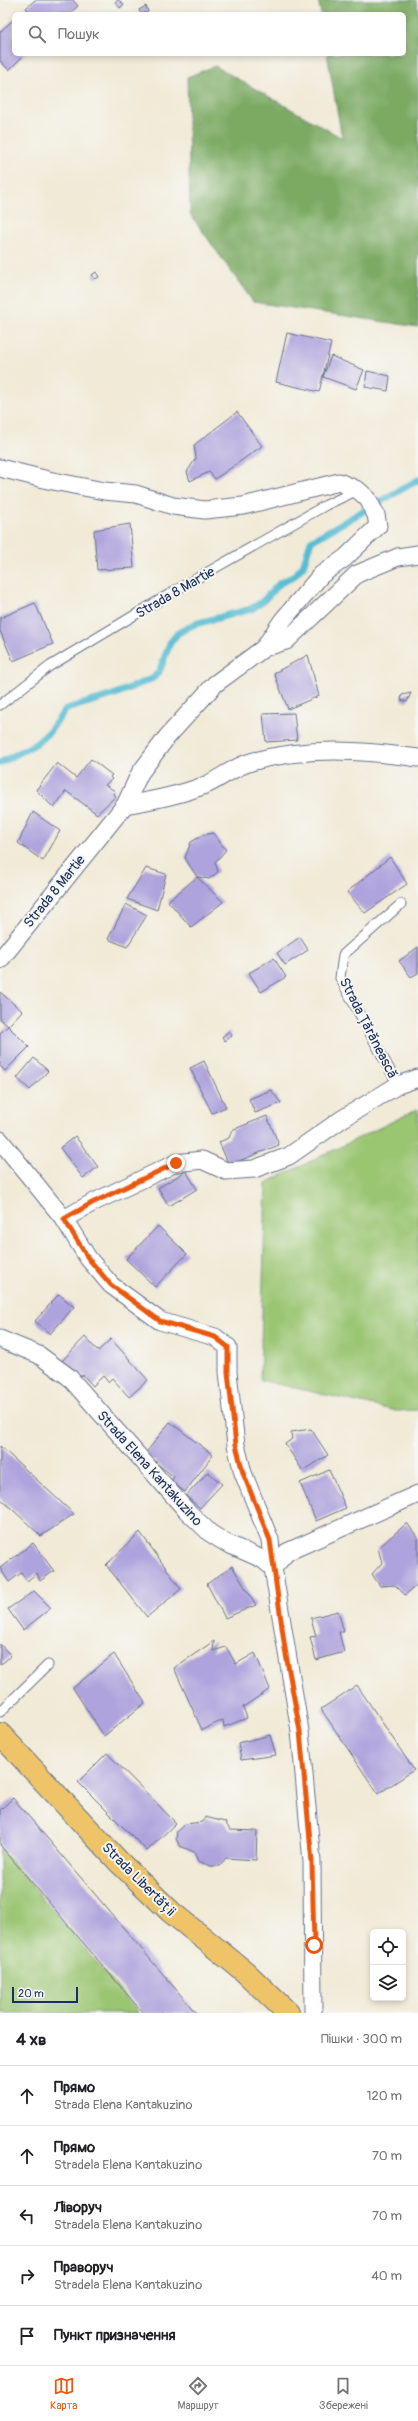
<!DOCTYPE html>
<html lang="uk">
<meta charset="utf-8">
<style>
body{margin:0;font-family:Pangolin,sans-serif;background:#f2f2f2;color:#202124}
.controls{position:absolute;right:12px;bottom:12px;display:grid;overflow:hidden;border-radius:6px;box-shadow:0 2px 6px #0003}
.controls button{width:36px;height:36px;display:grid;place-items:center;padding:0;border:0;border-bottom:1px solid #e0e0e0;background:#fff;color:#202124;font:20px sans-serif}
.scale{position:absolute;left:12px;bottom:10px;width:66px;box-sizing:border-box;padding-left:4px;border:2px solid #1b2f5e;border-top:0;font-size:11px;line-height:14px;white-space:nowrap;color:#1b2f5e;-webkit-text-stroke:3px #f6f6f2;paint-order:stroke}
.stop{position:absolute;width:12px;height:12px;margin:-9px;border:3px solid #ea580c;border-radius:50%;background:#fff}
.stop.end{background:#ea580c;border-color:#fff;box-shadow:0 1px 4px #0008}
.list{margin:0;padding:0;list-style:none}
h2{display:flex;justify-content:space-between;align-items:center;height:52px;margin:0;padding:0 16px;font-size:17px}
h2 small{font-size:13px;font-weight:400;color:#757577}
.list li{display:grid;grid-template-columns:26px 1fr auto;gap:12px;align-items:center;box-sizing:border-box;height:60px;padding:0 16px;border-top:1px solid #e0e0e0}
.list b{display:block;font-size:15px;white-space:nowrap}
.list p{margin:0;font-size:13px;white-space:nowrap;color:#757577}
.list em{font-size:13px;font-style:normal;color:#757577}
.icon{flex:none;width:22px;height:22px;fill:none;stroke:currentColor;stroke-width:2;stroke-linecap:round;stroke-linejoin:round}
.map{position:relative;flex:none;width:418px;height:2013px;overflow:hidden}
.search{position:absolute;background:#fff;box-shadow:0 2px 6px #0003;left:12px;right:12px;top:12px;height:44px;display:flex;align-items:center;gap:10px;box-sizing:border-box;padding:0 14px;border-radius:6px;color:#757577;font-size:15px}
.sheet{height:352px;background:#fff}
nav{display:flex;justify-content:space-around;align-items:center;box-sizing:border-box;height:56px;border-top:1px solid #e0e0e0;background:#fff;font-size:11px;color:#757577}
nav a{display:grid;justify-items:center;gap:2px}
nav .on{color:#ea580c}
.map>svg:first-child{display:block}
</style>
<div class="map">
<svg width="418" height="2013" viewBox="0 0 418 2013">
<rect width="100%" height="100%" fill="#f6f6f2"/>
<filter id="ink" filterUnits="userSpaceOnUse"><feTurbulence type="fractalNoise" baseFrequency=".025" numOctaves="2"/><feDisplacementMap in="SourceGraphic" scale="8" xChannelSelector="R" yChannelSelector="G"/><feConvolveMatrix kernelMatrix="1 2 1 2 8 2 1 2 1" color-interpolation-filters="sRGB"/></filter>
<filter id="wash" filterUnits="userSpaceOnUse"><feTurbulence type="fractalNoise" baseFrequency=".012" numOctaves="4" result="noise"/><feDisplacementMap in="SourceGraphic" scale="16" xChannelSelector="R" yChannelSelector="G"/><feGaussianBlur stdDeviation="0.9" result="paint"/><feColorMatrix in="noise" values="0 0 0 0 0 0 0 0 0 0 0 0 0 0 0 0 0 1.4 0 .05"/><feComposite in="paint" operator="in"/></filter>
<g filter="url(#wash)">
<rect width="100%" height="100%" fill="#f1ead7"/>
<g fill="#9ac571" stroke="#5a7a68">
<polygon points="418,1109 418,1410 397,1411 260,1380 266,1183"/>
<polygon points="0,1848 139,2013 0,2013"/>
</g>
<polygon fill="#7baa63" stroke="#4b6c60" points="318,0 416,0 418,10 418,327 253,302 190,214 187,77 215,66 342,138 327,54 404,54 404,14 321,14"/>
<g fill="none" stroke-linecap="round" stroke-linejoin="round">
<polyline stroke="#56bcd4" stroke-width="7" points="0,763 37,743 49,732 66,709 113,695 153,678 159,672 170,643 178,633 195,624 251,609 262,602 280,583 293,577 303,566 311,541 418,480"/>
</g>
<g id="blocks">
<g fill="#aea3dd">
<polygon points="35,0 73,0 78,6 69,14 31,14 26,8"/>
<polygon points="118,0 124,4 120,8 115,2"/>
<polygon points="146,6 148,12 141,14 139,10"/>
<polygon points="14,19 14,54 25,54 9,70 0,61 0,32"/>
<polygon points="96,272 99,277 95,279 92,275"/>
<polygon points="287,333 331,343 319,392 276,382"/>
<polygon points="331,356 364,370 356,389 323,377"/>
<polygon points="367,371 390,376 388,391 365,387"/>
<polygon points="237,412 262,446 215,479 209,472 190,481 187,472 196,458 194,445"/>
<polygon points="130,524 134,568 97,570 94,530"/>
<polygon points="35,603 53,644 13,661 0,631 0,618"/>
<polygon points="308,655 319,696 288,709 274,673"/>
<polygon points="411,693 407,702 401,700 402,695"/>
<polygon points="294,713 297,740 266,742 263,714"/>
<polygon points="91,759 112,775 110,777 112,779 105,785 115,791 113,794 116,796 97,814 66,791 54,808 36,790 57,763 76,778"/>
<polygon points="33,812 60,831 43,861 18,843"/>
<polygon points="213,833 226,850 215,862 218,872 209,879 197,877 185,858 191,842 203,835"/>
<polygon points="390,857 407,884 365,913 347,892"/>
<polygon points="146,868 166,874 157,910 127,899"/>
<polygon points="197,877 223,902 191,927 168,901"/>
<polygon points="126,904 147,915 127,947 108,939"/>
<polygon points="300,937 308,950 285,965 277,953"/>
<polygon points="418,947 418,973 411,977 399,961"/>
<polygon points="274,958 286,977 261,992 249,973"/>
<polygon points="0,992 22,1011 8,1026 0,1019"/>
<polygon points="8,1026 29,1047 5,1071 0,1066 0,1033"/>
<polygon points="229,1031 232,1036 225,1041 222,1037"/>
<polygon points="34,1058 48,1071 30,1090 17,1078"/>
<polygon points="204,1061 226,1107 212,1113 190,1068"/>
<polygon points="271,1090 281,1103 255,1113 249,1099"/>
<polygon points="267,1116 279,1145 229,1165 219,1142 229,1138 232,1130"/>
<polygon points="75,1136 98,1167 83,1178 60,1148"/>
<polygon points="186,1171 197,1189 169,1206 158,1188"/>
<polygon points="158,1226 187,1254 155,1287 126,1259"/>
<polygon points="59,1294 74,1307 50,1334 35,1321"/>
<polygon points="85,1337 98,1351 111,1339 148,1380 129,1397 112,1378 108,1382 103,1376 93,1386 83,1375 76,1378 61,1362"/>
<polygon points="170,1422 213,1455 185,1492 171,1481 174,1477 145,1454"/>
<polygon points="311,1429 328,1455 303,1471 285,1444 292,1439 291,1432"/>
<polygon points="0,1446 74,1514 41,1536 0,1498"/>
<polygon points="329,1470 346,1508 316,1521 300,1483"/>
<polygon points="208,1472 222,1484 200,1508 186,1496"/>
<polygon points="407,1523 418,1538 418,1584 405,1595 395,1585 380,1586 372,1574 382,1563 378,1548"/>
<polygon points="140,1532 181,1589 147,1617 106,1565"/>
<polygon points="33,1543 54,1571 40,1581 37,1573 27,1581 21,1573 9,1582 0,1568"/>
<polygon points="232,1566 256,1605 225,1618 207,1584"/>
<polygon points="34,1591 51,1608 23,1630 8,1609"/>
<polygon points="338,1611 344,1632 339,1632 344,1652 316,1660 310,1637 316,1636 311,1618"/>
<polygon points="214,1641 213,1651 226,1647 236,1664 255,1653 270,1689 243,1707 247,1718 224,1727 223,1720 202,1730 174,1668"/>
<polygon points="0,1644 11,1656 0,1665"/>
<polygon points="114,1654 145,1703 104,1736 73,1688"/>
<polygon points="357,1685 414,1770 378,1794 321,1709"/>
<polygon points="270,1735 276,1755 241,1760 238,1743"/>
<polygon points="107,1753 176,1823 147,1851 78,1782"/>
<polygon points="13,1798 196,2013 143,2013 0,1845 0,1810"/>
<polygon points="205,1817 225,1822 230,1830 257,1831 256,1860 226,1858 219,1866 211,1866 198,1861 194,1852 180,1846 176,1839 177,1831 185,1824 203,1822"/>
</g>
</g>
</g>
<g filter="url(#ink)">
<use href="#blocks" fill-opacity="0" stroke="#667088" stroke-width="1"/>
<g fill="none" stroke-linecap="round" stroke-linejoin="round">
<g stroke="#667088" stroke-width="11">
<g id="service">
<polyline points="0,705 50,666 178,589 326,505 358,490"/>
<polyline points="398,1085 340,978 343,955 401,904"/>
<polyline points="0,1712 48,1665"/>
</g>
</g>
<g stroke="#667088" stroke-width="19">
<g id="minor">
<polyline points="0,468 48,480 104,491 136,494 173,506 205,510 243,506 339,482 358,490 368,499 376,515 378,526 345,558 321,575 282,621 264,648"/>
<path d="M125,805C153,800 181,795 208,784C222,777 236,766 251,762C307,746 362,750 418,758"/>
<polyline points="0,960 125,805 140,773 167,737 215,684 264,648 286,641 357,574 398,557 418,554"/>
<polyline points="0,1140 64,1219 88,1258 111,1285 160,1321 215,1337 228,1347 228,1372 236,1445 243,1473 270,1540 273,1568"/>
<polyline points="64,1219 92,1203 176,1163 202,1160 226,1171 254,1169 289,1156 342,1119 398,1085 418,1078"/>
<polyline points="0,1339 39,1355 69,1377 186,1510 210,1533 226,1543 262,1559 273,1568 300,1731 312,1862 313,2013"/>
<polyline points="273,1568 287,1552 418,1494"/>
</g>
</g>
<g stroke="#667088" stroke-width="24">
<polyline id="primary" points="0,1734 119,1862 171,1912 244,1971 288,2013"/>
</g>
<use href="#service" stroke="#fff" stroke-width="9"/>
<use href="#minor" stroke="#fff" stroke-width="17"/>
<use href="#primary" stroke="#efc469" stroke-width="22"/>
</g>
</g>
<g fill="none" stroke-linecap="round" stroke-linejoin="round" filter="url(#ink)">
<polyline stroke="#ea580c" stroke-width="5" points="176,1163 92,1203 64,1219 88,1258 111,1285 160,1321 215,1337 228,1347 228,1372 236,1445 243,1473 270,1540 285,1649 300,1731 312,1862 314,1945"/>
</g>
<g text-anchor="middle" stroke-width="4" stroke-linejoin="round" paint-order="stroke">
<g font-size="14" fill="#1b2f5e" stroke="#f6f6f2">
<text transform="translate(175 592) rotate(-30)" y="5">Strada 8 Martie</text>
<text transform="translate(54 891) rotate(-51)" y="5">Strada 8 Martie</text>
<text transform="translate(369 1028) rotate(63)" y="5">Strada Țărănească</text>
<text transform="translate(150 1468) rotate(48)" y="5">Strada Elena Kantakuzino</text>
<text transform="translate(139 1879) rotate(45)" y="5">Strada Libertății</text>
</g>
</g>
</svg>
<div class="controls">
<button><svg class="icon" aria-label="locate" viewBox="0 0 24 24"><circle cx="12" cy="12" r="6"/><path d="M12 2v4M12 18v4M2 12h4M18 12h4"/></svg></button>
<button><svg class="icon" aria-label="layers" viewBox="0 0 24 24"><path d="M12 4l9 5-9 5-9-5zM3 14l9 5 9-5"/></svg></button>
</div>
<div class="scale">20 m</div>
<div class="stop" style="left:314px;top:1945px"></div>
<div class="stop end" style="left:176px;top:1163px"></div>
<div class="search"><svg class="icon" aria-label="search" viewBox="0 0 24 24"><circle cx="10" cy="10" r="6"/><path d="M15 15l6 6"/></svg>Пошук</div>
</div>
<section class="sheet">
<h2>4 хв<small>Пішки · 300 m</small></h2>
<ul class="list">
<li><svg class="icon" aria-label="ahead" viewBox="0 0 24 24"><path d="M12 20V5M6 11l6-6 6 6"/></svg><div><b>Прямо</b><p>Strada Elena Kantakuzino</p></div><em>120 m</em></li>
<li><svg class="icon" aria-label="ahead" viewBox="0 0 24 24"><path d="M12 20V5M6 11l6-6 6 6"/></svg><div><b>Прямо</b><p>Stradela Elena Kantakuzino</p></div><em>70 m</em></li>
<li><svg class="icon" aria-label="left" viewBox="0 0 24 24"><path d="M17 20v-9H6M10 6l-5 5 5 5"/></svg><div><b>Ліворуч</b><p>Stradela Elena Kantakuzino</p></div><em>70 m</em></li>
<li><svg class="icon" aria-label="right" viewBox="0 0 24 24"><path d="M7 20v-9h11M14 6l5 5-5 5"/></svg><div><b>Праворуч</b><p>Stradela Elena Kantakuzino</p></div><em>40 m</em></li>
<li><svg class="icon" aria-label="arrive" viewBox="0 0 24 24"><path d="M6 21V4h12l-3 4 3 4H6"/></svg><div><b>Пункт призначення</b></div></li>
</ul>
</section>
<nav>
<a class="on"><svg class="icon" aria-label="map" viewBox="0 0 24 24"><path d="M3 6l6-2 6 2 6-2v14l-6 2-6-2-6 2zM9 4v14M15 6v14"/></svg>Карта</a>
<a><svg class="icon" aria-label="directions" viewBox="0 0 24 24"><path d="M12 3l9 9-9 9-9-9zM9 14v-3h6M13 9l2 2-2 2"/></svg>Маршрут</a>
<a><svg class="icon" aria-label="saved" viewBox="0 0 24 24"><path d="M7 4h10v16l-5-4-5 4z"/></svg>Збережені</a>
</nav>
